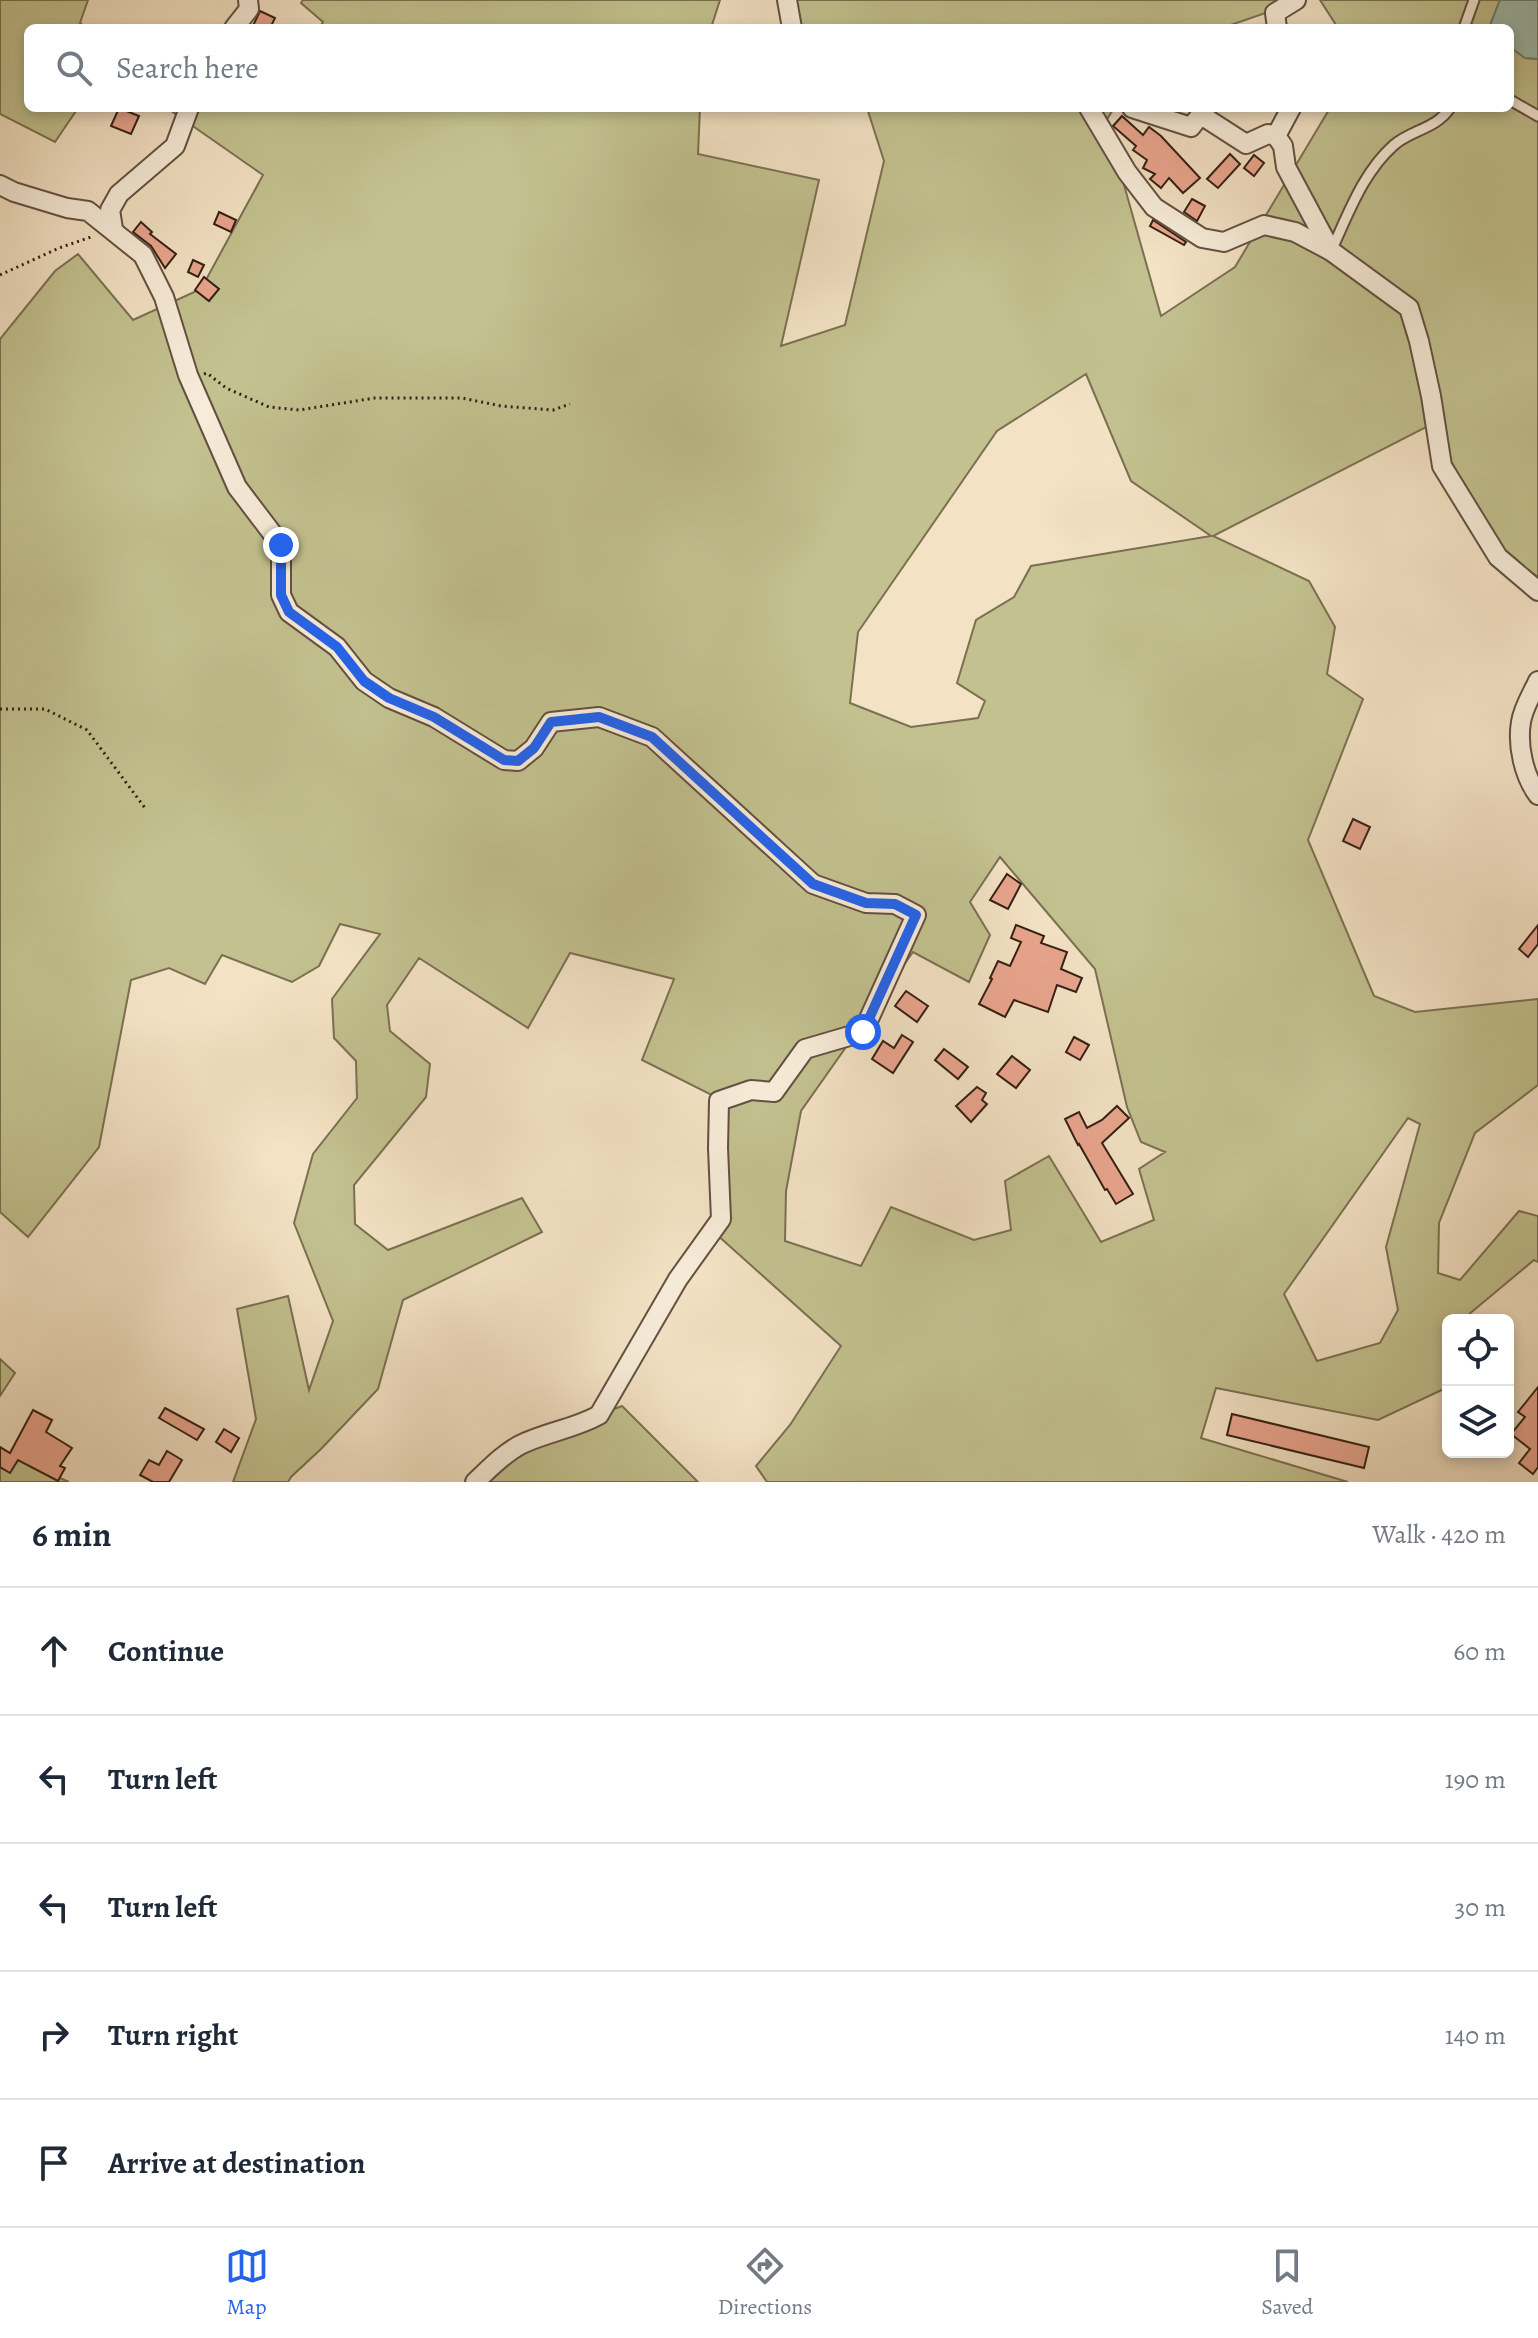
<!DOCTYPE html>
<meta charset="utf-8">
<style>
body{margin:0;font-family:Alegreya,serif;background:#f2f2f3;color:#1f2937}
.controls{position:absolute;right:24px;bottom:24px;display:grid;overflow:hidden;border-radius:12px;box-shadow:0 4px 12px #0003}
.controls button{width:72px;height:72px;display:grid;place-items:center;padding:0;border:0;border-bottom:2px solid #e0e1e3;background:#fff;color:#1f2937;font:40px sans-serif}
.stop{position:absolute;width:24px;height:24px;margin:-18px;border:6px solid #2563eb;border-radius:50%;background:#fff}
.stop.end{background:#2563eb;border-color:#fff;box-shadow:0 2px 8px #0008}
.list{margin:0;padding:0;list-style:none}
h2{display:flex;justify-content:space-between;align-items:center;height:104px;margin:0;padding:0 32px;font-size:34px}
h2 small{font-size:26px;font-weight:400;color:#747a83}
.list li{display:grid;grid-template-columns:52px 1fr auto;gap:24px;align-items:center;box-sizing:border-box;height:128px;padding:0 32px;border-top:2px solid #e0e1e3}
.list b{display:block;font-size:30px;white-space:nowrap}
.list em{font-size:26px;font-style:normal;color:#747a83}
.icon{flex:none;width:44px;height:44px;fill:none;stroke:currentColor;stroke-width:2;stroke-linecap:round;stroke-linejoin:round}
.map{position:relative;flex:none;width:1538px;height:1482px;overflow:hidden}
.search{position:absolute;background:#fff;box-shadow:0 4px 12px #0003;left:24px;right:24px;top:24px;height:88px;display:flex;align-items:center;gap:20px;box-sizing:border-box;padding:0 28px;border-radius:12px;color:#747a83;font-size:30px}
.sheet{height:744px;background:#fff}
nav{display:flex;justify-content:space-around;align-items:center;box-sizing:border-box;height:112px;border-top:2px solid #e0e1e3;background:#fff;font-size:22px;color:#747a83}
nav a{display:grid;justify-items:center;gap:4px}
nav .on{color:#2563eb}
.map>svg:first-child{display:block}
</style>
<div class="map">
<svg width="1538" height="1482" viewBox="0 0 1538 1482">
<rect width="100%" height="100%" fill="#f3e2c4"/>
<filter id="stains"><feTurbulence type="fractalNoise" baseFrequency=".0025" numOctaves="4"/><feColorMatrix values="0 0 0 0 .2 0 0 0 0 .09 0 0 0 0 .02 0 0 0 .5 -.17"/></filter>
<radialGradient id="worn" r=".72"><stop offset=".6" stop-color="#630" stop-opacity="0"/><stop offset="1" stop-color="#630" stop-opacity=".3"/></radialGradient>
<g fill="#c2c18f" stroke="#7b7052" stroke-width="2" fill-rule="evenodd">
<polygon points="0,0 88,0 80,23 86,28 28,28 28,108 78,108 55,142 0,114"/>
<polygon points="303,0 720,0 711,28 319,28 323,22 301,3"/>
<polygon points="779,0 1303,0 1222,28 783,28"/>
<polygon points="1320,0 1500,0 1489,28 1338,28"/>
<path d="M1510,47L1525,58L1538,59V577L1503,552L1430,425L1213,536L1309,581L1335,627L1327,674L1363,699L1308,840L1374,996L1415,1012L1538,999V1085L1475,1133L1439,1223L1438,1273L1460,1280L1519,1211L1538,1216V1262L1534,1260L1462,1320H1448V1387L1378,1420L1216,1388L1201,1438L1348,1482H767L756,1466L790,1425L841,1346L715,1233L714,1096L642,1060L674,979L570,953L528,1028L419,958L387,1005L390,1031L430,1064L426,1097L354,1185L355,1224L388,1250L522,1198L542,1232L403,1300L378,1389L321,1449L291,1477L288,1482H233L256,1419L237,1309L288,1296L309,1390L333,1321L294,1223L313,1154L357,1098L356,1061L334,1038L332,999L380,934L340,924L319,966L292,982L222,955L205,984L169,968L131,980L99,1147L28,1237L0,1212V339L55,271L78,254L133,320L201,289L263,175L167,108H700L698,154L819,180L781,346L845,325L884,161L867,108H1114L1106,121L1161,316L1235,267L1330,108H1510ZM1086,374L1131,481L1211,536L1031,566L1014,597L976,620L957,683L985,701L978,718L911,727L850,703L858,632L997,431ZM1000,857L1095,969L1127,1107L1141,1142L1165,1152L1139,1169L1154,1220L1101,1242L1049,1156L1005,1181L1011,1230L974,1240L891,1207L861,1266L785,1241L786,1191L801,1111L913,952L969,982L990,935L970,902ZM1408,1118L1420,1124L1386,1247L1398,1310L1380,1343L1317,1361L1284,1294Z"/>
<polygon points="0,1359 15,1373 0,1396"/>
<polygon points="622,1406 698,1482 487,1482 513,1448"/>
<polygon points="0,1452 69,1482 0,1482"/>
</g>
<polygon fill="#9cbeaf" stroke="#727e71" stroke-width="2" points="1500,0 1538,0 1538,59 1525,58 1510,47 1510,28 1489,28"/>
<g fill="#e9a58e" stroke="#341f15" stroke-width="2">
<polygon points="260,11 275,18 270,28 252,28"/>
<polygon points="119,108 139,116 131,134 111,126"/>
<polygon points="1122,116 1143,135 1149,127 1161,136 1200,178 1183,193 1169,178 1161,188 1150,179 1155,174 1143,168 1147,160 1133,150 1136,146 1113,126"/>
<polygon points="1230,154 1240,164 1218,188 1207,179"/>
<polygon points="1254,155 1264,163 1254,176 1244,168"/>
<polygon points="1192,199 1205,206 1197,221 1184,212"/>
<polygon points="219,212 236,220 231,232 214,224"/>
<polygon points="1153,220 1186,242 1184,245 1150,226"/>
<polygon points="141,222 152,232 150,234 176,254 165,268 151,246 133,232"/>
<polygon points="193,260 204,265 198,277 188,272"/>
<polygon points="204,277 219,289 209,301 195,290"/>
<polygon points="1353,819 1370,827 1360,849 1343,841"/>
<polygon points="1007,874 1021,884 1008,909 990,900"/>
<polygon points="1016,925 1044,936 1041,943 1067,952 1061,969 1082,978 1076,992 1057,985 1048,1012 1014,1000 1005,1017 979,1004 992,979 990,978 998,961 1010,966 1021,942 1011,938"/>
<polygon points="1538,925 1538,944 1528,957 1519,949"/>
<polygon points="906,991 928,1006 917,1022 895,1006"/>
<polygon points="902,1035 913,1042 893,1073 872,1059 883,1041 894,1048"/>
<polygon points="1074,1037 1089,1045 1080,1060 1066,1052"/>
<polygon points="944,1049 968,1067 958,1079 935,1060"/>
<polygon points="1012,1056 1030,1070 1016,1088 997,1074"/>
<polygon points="977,1087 986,1093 982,1100 987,1104 971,1122 956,1106"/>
<polygon points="1117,1106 1129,1118 1102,1143 1133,1194 1116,1204 1107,1189 1105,1190 1079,1144 1078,1145 1065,1119 1079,1112 1087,1128 1102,1120"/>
<polygon points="1538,1387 1538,1467 1533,1474 1519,1463 1530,1449 1511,1434 1525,1417 1518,1412"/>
<polygon points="165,1408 204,1429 197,1440 159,1418"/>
<polygon points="33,1410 52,1420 46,1432 72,1448 60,1466 65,1468 58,1481 18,1460 10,1473 0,1467 0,1447 10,1453"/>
<polygon points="1232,1414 1369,1447 1364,1468 1227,1435"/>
<polygon points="224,1429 239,1438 231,1452 216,1442"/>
<polygon points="167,1451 182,1460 169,1482 153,1482 140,1475 149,1460 159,1465"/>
</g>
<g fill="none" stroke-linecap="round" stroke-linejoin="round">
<g stroke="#645041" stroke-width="13">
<g id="lane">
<polyline points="1464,28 1474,0"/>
<polyline points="1510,100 1538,116"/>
<path d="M1331,251C1348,215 1363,172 1394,145C1411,130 1436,129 1450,108"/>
</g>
</g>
<g stroke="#645041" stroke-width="22">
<g id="street">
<polyline points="787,0 792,28"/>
<polyline points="234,28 249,9 248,0"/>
<polyline points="1277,28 1275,13 1296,0"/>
<polyline points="1089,108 1127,172 1154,207 1202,238 1224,242 1264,225 1295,232 1331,251"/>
<polyline points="1132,108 1191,127 1206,108"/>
<polyline points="1201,115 1246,144 1268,134 1276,136 1283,146 1286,167 1331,251 1409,308 1419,341 1431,396 1442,466 1498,557 1538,591"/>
<polyline points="1276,136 1291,108"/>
<path d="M0,185L14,192L67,208L88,211L143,255L164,297L188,375L237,487L281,545V595L289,612L337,647L364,681L389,698L434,717L504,760L518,761L534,748L551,722L599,717L652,737L813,884L866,903L895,904L916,915L863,1032L805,1049L774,1092L751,1090L719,1101L718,1148L721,1219L678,1279L599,1415C574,1429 546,1432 520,1445C503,1454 489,1469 475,1482"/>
<polyline points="113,229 110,210 119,194 175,146 189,108"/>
<path d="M1538,681C1532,694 1523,708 1521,722C1517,746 1524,776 1538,795"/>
</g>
</g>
<g stroke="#341f15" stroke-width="3" stroke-dasharray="2 4" stroke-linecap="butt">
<polyline points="0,275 59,248 94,236"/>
<polyline points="204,374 207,373 226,388 269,407 299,410 375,398 462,398 501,406 553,410 570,404"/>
<polyline points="0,709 45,709 87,730 145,808"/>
</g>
<use href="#lane" stroke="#f7ecd9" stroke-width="9"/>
<use href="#street" stroke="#f7ecd9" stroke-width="18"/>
</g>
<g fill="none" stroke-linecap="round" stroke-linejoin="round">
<polyline stroke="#2563eb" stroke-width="10" points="281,545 281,595 289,612 337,647 364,681 389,698 434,717 504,760 518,761 534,748 551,722 599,717 652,737 813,884 866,903 895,904 916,915 863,1032"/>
</g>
<rect width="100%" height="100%" filter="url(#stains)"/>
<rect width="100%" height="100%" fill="url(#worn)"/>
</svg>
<div class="controls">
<button><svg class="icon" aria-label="locate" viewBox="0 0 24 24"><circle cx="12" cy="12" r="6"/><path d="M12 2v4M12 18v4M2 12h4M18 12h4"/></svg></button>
<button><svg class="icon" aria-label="layers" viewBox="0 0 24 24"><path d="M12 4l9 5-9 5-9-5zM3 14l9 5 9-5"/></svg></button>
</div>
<div class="stop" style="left:863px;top:1032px"></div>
<div class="stop end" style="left:281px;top:545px"></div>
<div class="search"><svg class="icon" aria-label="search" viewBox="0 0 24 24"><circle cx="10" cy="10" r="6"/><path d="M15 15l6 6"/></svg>Search here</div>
</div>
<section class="sheet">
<h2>6 min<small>Walk · 420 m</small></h2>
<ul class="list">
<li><svg class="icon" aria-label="ahead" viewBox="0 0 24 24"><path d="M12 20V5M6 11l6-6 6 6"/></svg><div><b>Continue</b></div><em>60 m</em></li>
<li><svg class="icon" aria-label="left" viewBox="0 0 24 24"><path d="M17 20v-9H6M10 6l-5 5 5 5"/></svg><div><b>Turn left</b></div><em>190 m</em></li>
<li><svg class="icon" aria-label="left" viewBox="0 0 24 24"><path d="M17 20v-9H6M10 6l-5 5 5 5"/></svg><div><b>Turn left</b></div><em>30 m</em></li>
<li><svg class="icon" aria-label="right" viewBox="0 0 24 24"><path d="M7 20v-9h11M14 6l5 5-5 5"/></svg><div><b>Turn right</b></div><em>140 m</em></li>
<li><svg class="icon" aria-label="arrive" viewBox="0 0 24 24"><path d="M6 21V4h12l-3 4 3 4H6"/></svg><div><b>Arrive at destination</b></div></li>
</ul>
</section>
<nav>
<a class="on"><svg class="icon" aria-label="map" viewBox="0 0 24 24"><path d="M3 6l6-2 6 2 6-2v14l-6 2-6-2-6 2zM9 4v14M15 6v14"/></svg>Map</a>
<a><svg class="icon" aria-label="directions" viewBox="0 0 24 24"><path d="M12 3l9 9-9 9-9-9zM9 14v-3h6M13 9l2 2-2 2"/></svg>Directions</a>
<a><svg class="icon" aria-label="saved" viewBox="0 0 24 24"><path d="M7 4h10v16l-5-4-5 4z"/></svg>Saved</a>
</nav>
